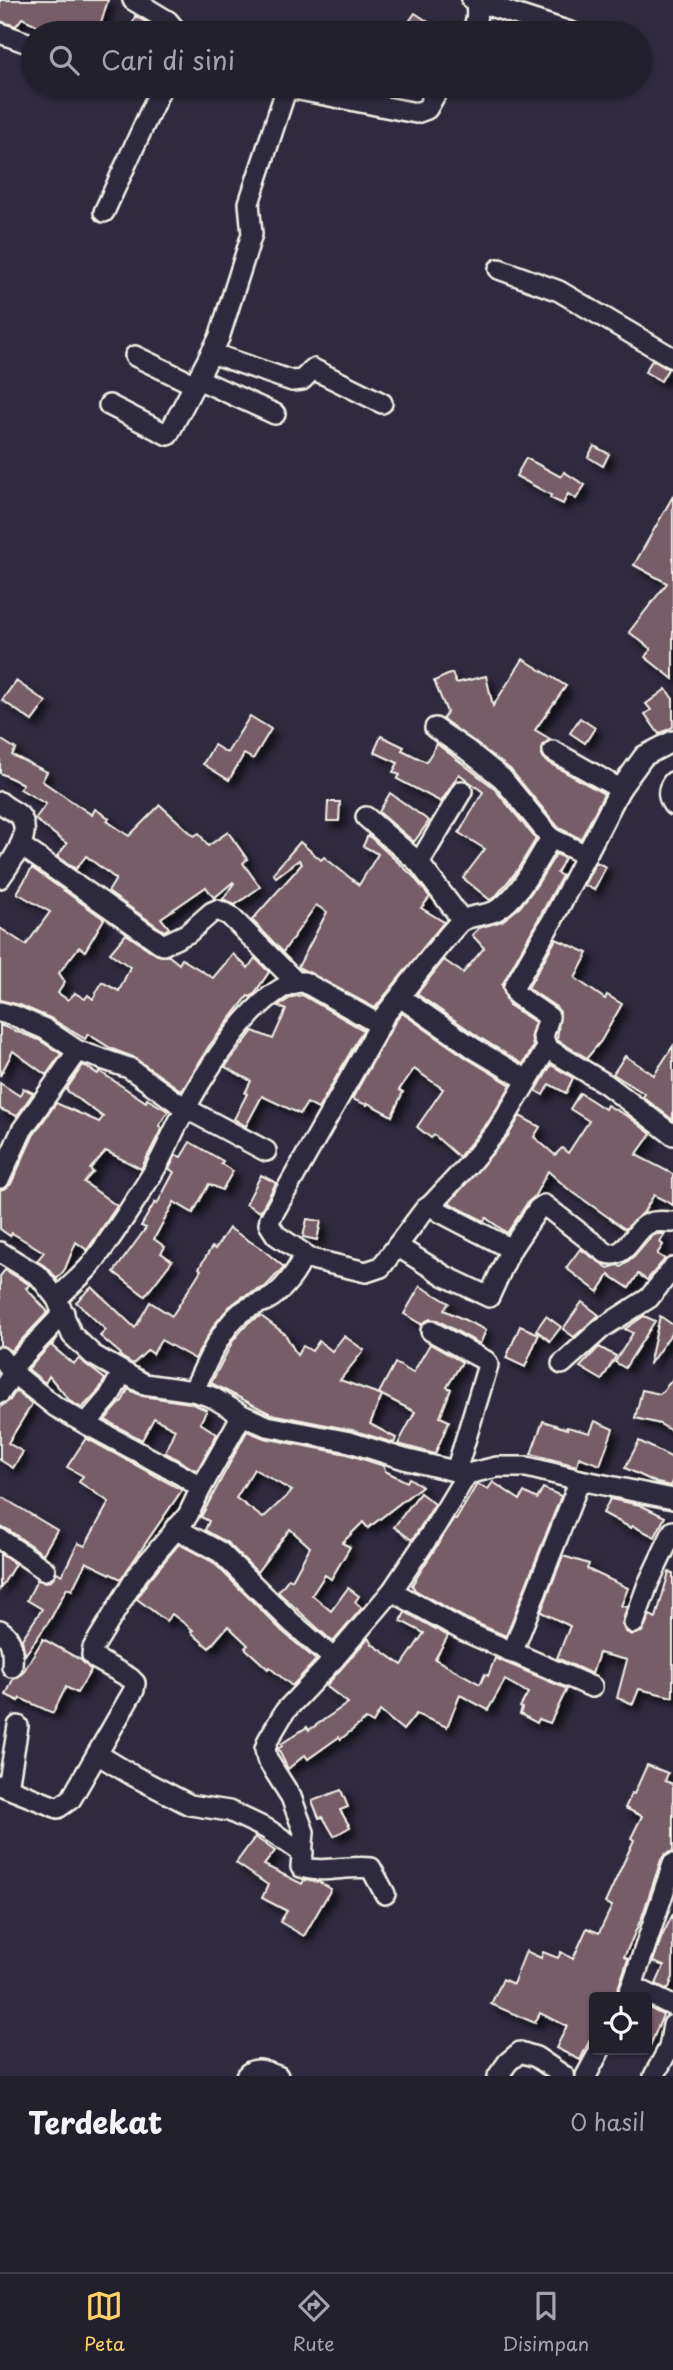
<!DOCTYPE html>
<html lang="id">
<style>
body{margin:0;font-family:"Playpen Sans",sans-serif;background:#2b2836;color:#f1f3f6}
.controls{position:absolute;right:21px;bottom:21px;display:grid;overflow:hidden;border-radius:7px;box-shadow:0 2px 5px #0004}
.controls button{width:63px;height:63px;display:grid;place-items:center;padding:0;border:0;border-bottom:2px solid #403e4a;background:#23202e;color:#f1f3f6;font:35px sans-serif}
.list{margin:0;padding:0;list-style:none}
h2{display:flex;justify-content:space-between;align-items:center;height:91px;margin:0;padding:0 28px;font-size:30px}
h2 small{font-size:23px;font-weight:400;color:#a3a3aa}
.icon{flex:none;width:38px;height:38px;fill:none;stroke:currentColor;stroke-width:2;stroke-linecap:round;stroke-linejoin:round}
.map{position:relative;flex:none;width:673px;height:2076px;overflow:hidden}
.search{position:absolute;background:#23202e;box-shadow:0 2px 5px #0004;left:21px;right:21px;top:21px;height:77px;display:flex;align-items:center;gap:18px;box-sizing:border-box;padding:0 24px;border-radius:38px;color:#a3a3aa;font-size:26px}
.sheet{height:196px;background:#23202e}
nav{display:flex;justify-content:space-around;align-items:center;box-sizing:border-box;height:98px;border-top:2px solid #403e4a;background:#23202e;font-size:19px;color:#a3a3aa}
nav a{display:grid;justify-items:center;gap:4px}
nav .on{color:#ffd166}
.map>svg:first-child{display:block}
</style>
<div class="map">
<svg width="673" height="2076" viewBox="0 0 673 2076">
<defs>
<filter id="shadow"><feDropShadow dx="6" dy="6" stdDeviation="3.5" flood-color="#0009"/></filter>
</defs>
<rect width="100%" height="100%" fill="#2f2a3d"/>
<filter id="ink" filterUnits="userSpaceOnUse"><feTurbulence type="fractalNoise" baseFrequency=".0143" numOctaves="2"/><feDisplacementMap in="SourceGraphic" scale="14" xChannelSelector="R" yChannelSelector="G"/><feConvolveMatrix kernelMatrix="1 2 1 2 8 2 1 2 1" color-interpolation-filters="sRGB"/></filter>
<g filter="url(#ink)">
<g fill="#765d68" stroke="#f4f1e8" stroke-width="2" fill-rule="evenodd" filter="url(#shadow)">
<polygon points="0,0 108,0 98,33 43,33 45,29 22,18 16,26 0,21"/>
<polygon points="415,13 430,23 424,33 401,33"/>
<polygon points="135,16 152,26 150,33 130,33"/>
<polygon points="652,360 668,369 661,381 645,372"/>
<polygon points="594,446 609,454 603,466 588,457"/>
<polygon points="526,458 561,477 564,472 585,485 576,499 568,494 563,504 550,498 551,495 516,476"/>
<polygon points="673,496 673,679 645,657 651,649 629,632 667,583 634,565"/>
<polygon points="523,659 566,686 535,730 550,739 542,746 542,757 547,762 604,794 581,839 559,828 510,769 443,719 447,712 434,681 452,673 456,683 486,676 493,706"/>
<polygon points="16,681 46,702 32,721 2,700"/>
<polygon points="666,689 673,699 673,727 659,734 645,714 651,710 646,704"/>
<polygon points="250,716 271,729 253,759 244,754 229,780 203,764 214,745 227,753"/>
<polygon points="580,718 595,728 585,743 570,733"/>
<polygon points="381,736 404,747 402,750 426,762 437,744 493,787 536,839 516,872 496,896 490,900 463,878 485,849 459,833 483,792 459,774 441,802 397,779 400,775 393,772 398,763 374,752"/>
<polygon points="0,739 16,749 12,755 47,772 42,781 92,815 95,809 109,818 107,821 129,836 160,805 194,836 199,833 208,846 228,832 247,859 243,863 260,887 235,905 223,899 234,883 233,882 214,898 206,887 161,918 169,928 164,931 108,892 116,879 86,856 76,869 57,856 67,844 35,819 46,804 20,789 23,784 0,773"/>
<polygon points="390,793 429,821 414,842 379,812"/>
<polygon points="328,802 340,802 339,821 327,821"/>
<polygon points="368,835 413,876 430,897 421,908 444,922 375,1008 298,967 327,912 316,905 283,952 252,920 302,864 299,860 276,877 273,873 300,842 321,860 324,857 359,885 378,854 363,846"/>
<polygon points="556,854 565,858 557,873 562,876 502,985 506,999 509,1005 535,1022 531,1034 533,1047 523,1064 482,1039 417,994 444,960 463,973 484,948 472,935 479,928 502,921 520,907 537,885"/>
<polygon points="596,862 606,867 594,890 584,885"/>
<polygon points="32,868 104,919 85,951 79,947 59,973 65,982 58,993 68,1000 75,993 85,999 88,995 93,999 102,982 119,991 130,967 110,953 126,934 157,955 169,956 179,964 182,959 213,978 233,954 248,968 255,958 269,972 254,994 251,997 248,996 209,1046 182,1091 133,1057 112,1049 88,1034 85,1039 50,1018 20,1005 0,1000 0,928 26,945 50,912 17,893"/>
<polygon points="556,939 588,953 575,978 605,999 607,995 622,1004 601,1041 587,1058 557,1040 560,1012 556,1007 528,988"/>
<polygon points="302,995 363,1030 318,1109 307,1103 300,1114 262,1096 246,1126 234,1119 247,1094 245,1093 251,1081 225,1067 253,1031 273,1039 286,1010 278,1006 292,997"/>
<polygon points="402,1013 468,1059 511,1085 489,1121 459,1157 434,1135 431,1138 417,1127 443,1089 414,1069 399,1090 403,1092 392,1116 368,1103 367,1105 352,1099 395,1022"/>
<polygon points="0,1025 39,1040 61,1054 46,1075 13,1051 0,1076"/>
<polygon points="673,1046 673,1120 643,1097 645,1094 613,1074 625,1056 654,1075"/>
<polygon points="83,1065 98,1074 99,1071 146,1102 147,1099 168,1111 159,1126 162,1128 141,1169 106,1151 90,1169 93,1172 84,1182 117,1206 87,1250 76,1242 65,1269 57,1279 48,1268 37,1261 44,1252 12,1233 10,1236 0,1229 0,1190 6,1188 11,1184 33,1136 56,1103 99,1122 103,1117 66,1090"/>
<polygon points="551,1065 573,1078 566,1093 549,1084 543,1095 536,1091"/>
<polygon points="0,1083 20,1096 23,1088 33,1093 17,1116 0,1109"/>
<polygon points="580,1093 605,1109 607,1105 629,1117 651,1134 636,1155 673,1174 673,1205 654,1195 643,1213 625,1229 567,1188 548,1171 534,1197 528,1202 507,1233 486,1218 484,1221 449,1203 508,1136 520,1116 540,1127 534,1137 555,1155 562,1148 568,1153 589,1121 570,1109"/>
<polygon points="190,1142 223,1161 221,1164 233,1171 222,1190 209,1184 193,1213 174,1202 154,1239 165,1247 161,1253 172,1261 145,1296 114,1272 146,1228 141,1226 155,1202 157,1204 174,1172 169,1169 176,1155 181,1157"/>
<polygon points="261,1175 276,1183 260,1212 246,1204"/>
<polygon points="307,1219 321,1221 317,1240 303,1237"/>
<polygon points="229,1228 262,1249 284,1267 265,1287 242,1297 229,1307 214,1325 195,1359 161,1340 153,1354 148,1350 133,1364 120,1356 121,1354 100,1336 106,1330 76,1302 92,1287 135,1328 150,1302 172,1316 201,1270 199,1268 212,1247 215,1249"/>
<polygon points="657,1234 665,1234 660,1242 663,1245 657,1254 665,1259 647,1280 638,1274 629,1288 609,1275 598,1292 566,1268 580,1249 608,1268 618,1265 621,1267 634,1257 652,1236"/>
<polygon points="5,1270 30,1285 26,1288 48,1312 11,1351 0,1345 0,1276"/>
<polygon points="420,1286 449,1303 444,1310 486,1330 480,1344 437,1320 430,1319 421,1324 404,1314"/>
<polygon points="582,1302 599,1315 574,1337 563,1329"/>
<polygon points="261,1316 285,1334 297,1355 303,1346 312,1351 319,1341 332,1351 344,1336 364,1350 340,1380 382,1395 379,1393 395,1363 413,1373 430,1344 462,1362 447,1387 451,1389 440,1417 449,1421 435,1454 398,1444 415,1412 382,1395 370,1424 396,1438 394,1443 352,1430 271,1414 211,1383 234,1339 249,1322"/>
<polygon points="546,1316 561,1327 550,1341 536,1330"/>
<polygon points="644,1316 655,1321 625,1368 615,1362 633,1333 625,1329"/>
<polygon points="660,1316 673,1325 673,1331 649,1365"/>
<polygon points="520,1326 539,1334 525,1367 506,1358"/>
<polygon points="58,1337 52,1346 73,1364 79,1359 105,1379 99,1390 82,1408 70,1401 49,1376 45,1383 28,1369"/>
<polygon points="599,1347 616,1356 602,1380 580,1367"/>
<polygon points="673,1379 673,1432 660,1424 635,1418 642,1390 660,1394"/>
<polygon points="128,1389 142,1396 190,1403 207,1410 200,1423 217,1434 198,1469 195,1470 165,1452 175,1429 154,1418 142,1440 105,1420 123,1400"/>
<polygon points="16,1391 32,1404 8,1443 23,1452 13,1468 0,1460 0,1407 10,1400"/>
<polygon points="543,1421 567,1429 567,1427 590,1433 595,1421 613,1429 600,1465 579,1457 577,1466 531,1454"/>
<path d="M247,1431L264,1438L347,1454L384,1466L385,1471L407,1482L409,1478L422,1486L368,1528L363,1522L342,1543L350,1547L331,1579L325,1575L312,1595L331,1611L348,1588L359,1596L355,1602L362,1608L333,1642L278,1592L289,1578L292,1580L310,1547L290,1529L257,1572L228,1543L205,1530L209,1521L201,1517ZM254,1469L292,1491L263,1518L236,1498Z"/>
<polygon points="86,1438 182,1490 121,1579 86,1562 72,1590 67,1588 50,1620 25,1655 22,1639 42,1609 27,1600 37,1580 45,1582 51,1581 57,1572 62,1575 78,1543 85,1546 109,1502 79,1482 83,1476 67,1467"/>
<polygon points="639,1441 673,1458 673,1482 671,1486 657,1483 625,1468"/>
<polygon points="493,1482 520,1500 524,1492 537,1499 543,1488 561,1496 506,1636 467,1619 415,1590 412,1585 454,1519 456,1520 477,1484 488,1489"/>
<polygon points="420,1493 435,1504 412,1540 394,1527"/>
<polygon points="0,1496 57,1530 43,1554 7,1529 0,1527"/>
<polygon points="610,1499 640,1505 665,1517 655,1537 633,1526 631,1528 603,1513"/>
<polygon points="179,1544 213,1562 282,1631 316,1660 292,1686 269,1667 268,1669 245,1648 248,1645 228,1626 209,1648 191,1632 193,1630 172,1614 166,1621 137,1599 148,1581"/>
<polygon points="0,1554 15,1564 0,1589"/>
<polygon points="563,1556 589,1564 587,1569 628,1588 621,1606 627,1607 622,1624 625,1631 631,1635 642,1632 650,1615 656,1618 669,1572 673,1573 673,1697 639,1689 633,1704 617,1698 627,1660 599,1653 592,1674 557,1658 570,1626 541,1612"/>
<polygon points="405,1612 448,1636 435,1659 480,1684 485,1674 488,1676 495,1658 567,1689 550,1723 539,1719 537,1723 520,1714 522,1708 520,1707 528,1693 505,1680 488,1710 460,1695 447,1727 416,1714 403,1730 380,1711 373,1723 366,1719 341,1739 339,1737 308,1759 305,1755 288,1769 278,1749 282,1746 281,1744 307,1727 309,1730 348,1703 326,1686 368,1638 372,1642 371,1643 402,1665 424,1633 401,1621"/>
<polygon points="43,1639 81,1660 91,1670 77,1693 66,1687 53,1713 20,1698 19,1701 6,1695 13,1679 22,1674"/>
<polygon points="647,1765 668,1773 665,1781 673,1784 673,1851 665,1854 661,1860 642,1917 624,1957 628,1959 615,1997 594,1997 594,2032 580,2060 556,2048 567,2026 540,2013 535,2023 491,2004 503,1979 513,1984 526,1951 541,1958 543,1952 558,1958 561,1952 573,1959 587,1928 599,1933 612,1906 605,1903 634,1840 631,1838 642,1816 625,1808 632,1793 634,1794"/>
<polygon points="341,1790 348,1807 340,1810 350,1827 334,1836 323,1817 319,1818 312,1801"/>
<polygon points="255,1837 275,1851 264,1865 302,1884 304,1880 319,1882 331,1889 304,1936 280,1922 287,1911 262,1898 268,1885 236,1863"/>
<polygon points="673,1914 673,1977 668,1990 656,1984 664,1966 653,1962 662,1936"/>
<polygon points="647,2007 663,2015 647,2053"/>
</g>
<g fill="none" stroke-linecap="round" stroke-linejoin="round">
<g stroke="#f4f1e8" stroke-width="24">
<g id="minor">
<polyline points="133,0 168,21 178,33"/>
<polyline points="472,0 573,33"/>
<polyline points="0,33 33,45"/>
<path d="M471,33C478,21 477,13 476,0"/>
<polyline points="279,86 416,113 427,109 440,86"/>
<polyline points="104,212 162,86"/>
<polyline points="499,269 559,291 673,358"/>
<polyline points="211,353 292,381 302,380 313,369 382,403"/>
<polyline points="135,356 195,385"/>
<polyline points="198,379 275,414"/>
<polyline points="109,405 168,435 219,338 252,234 249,203 287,87"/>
<polyline points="673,741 644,756 620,789 553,919 514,987 517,995 549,1017 543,1037 547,1048 606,1084 673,1135"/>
<polyline points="553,751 620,789"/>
<path d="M673,782C667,790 667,796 673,805"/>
<path d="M0,802C6,808 13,810 19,815C35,833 10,863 0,878"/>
<polyline points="366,817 419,863 462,920"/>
<polyline points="551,838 586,855"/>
<polyline points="20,845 163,945 188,933 212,912 217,910 229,915 295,981"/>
<polyline points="419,863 462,791"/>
<polyline points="400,997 475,1049 527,1080"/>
<polyline points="0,1012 15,1016 45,1029 78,1051 129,1068 185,1108 266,1151"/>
<path d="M547,1048L499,1128L470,1163L431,1205L440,1212L511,1249L538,1209L544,1205L606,1253C628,1260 633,1229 650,1223C657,1220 666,1222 673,1222"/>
<polyline points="0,1178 22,1130 78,1051"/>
<polyline points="431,1205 425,1209 397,1246 445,1276 489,1297 511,1249"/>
<polyline points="0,1252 39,1276 57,1299 72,1335 93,1355 144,1384 193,1391 212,1397 242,1415 267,1426 350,1442 404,1459 467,1474 497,1467 527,1467 580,1480 673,1499"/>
<polyline points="303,1257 366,1272 381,1267 397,1246"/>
<path d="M57,1299C68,1287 81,1277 91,1265C104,1248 116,1230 128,1212C138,1196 150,1179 159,1162C168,1145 175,1127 185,1110C202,1076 263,979 304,982L380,1025L384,1016C409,986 432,952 459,923C467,915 485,916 495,911C518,900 537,860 551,838L502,778L467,750L435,728"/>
<polyline points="431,1331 486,1361 488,1365 456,1471"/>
<polyline points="0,1357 13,1373 0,1393"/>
<polyline points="562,1364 602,1328 649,1298 673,1268"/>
<polyline points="10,1370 64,1313"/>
<polyline points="13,1373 56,1407 86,1424"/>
<polyline points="122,1373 109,1397 86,1424 183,1476 201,1488"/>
<path d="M193,1391C206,1366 217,1335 238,1315C246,1307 256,1305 267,1300C281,1293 301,1269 303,1253L276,1235L269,1224L270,1219L380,1025"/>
<polyline points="175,1528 220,1552 291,1622 334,1659"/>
<polyline points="0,1539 45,1570"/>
<polyline points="392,1591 462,1630 592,1687"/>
<polyline points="634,1623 648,1584 673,1531"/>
<path d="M0,1630C13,1638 13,1653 12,1667"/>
<polyline points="512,1653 580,1480"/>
<polyline points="97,1754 132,1775 190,1805 229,1811 267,1829 303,1853"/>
<polyline points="0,1785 58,1808 71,1799 134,1690 135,1683 130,1678 96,1659 92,1655 93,1648 138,1574 188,1515 201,1488 242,1415"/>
<polyline points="8,1788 18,1726"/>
<path d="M385,1894L371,1868C348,1865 323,1874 301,1867L304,1832L291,1797L267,1759L265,1749L268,1740L285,1711L334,1659L392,1591L435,1527L467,1474"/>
<polyline points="632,1986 673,2006"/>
<polyline points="627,1997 632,1986 673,1864"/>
<path d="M246,2076C255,2065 266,2072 278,2076"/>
<polyline points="498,2076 508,2062 520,2052 536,2057 564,2076"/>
<polyline points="586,2076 600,2050"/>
<polyline points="654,2076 669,2048 673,2025"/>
</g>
</g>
<use href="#minor" stroke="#2f2a3d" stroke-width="19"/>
</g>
</g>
</svg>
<div class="controls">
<button><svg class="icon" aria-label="locate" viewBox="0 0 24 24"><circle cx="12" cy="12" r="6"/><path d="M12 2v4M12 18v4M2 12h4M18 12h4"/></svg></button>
</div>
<div class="search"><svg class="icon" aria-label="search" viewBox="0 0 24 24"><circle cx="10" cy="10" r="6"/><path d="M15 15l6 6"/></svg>Cari di sini</div>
</div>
<section class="sheet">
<h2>Terdekat<small>0 hasil</small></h2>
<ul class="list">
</ul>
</section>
<nav>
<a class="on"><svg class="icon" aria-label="map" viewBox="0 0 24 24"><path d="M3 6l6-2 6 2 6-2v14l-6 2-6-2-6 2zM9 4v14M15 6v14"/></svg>Peta</a>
<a><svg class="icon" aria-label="directions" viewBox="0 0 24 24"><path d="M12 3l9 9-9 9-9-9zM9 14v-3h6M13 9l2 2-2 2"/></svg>Rute</a>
<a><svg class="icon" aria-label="saved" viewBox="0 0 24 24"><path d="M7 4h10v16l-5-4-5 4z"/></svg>Disimpan</a>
</nav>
